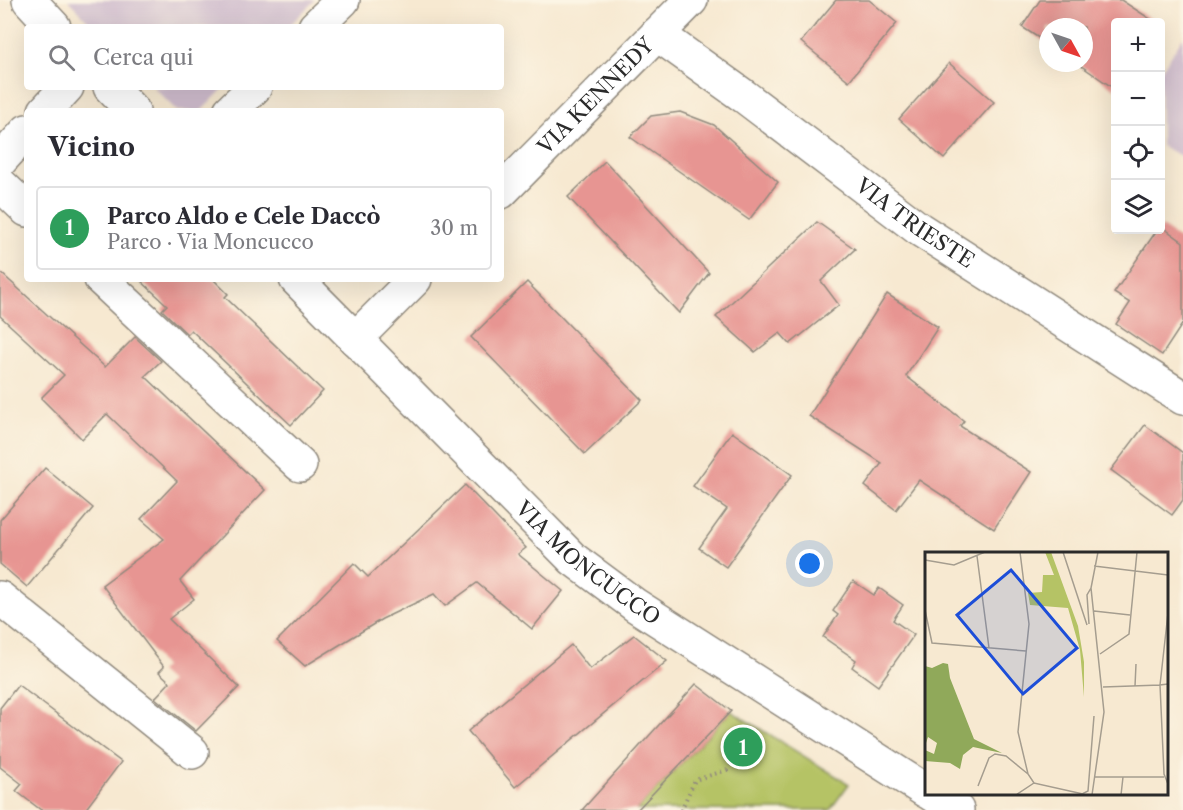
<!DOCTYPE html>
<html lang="it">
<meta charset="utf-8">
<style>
body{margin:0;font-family:"Libre Caslon Text",serif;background:#f7f7f7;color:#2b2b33}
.controls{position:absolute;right:18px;top:18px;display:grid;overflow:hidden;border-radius:6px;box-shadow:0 6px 24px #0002}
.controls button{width:54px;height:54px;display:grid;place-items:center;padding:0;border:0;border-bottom:2px solid #e1e1e2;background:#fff;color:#2b2b33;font:30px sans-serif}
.compass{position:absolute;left:1039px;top:18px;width:54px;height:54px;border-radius:50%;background:#fff;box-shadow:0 6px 24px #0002;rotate:130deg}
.you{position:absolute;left:810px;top:564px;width:21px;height:21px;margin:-15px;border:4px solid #fff;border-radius:50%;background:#1a73e8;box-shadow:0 0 0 9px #1a73e833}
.badge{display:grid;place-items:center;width:39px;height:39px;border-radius:50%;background:#d93025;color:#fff;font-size:20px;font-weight:700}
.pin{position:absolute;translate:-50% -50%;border:3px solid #fff;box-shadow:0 2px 6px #0006}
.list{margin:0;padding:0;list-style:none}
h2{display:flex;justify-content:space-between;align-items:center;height:78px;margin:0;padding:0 24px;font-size:26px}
h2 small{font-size:20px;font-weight:400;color:#7c7c81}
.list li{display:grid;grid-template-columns:39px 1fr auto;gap:18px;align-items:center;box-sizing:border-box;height:84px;margin:0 12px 12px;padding:0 12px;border:2px solid #e1e1e2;border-radius:6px}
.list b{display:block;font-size:22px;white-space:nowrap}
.list p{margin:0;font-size:20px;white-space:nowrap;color:#7c7c81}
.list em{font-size:20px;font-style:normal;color:#7c7c81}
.icon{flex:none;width:33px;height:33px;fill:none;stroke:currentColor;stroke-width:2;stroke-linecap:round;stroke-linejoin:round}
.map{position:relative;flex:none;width:1183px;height:810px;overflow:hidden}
.search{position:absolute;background:#fff;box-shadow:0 6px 24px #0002;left:24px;top:24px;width:480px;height:66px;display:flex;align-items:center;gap:15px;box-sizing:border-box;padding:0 21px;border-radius:6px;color:#7c7c81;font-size:22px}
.panel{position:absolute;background:#fff;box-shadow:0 6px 24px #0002;left:24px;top:108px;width:480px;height:174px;border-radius:6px}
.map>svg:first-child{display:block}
</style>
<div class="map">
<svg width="1183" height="810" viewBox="0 0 1183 810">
<rect width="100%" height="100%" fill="#fcf5e5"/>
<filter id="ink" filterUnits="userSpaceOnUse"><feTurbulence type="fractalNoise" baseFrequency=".0167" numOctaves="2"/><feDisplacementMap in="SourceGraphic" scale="12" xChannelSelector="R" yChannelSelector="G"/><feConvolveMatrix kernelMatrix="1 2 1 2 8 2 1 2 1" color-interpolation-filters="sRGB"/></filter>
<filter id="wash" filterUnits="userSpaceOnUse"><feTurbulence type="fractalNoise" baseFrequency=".008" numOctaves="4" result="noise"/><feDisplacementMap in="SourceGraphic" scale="24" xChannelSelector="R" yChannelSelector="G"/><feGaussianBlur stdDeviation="1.35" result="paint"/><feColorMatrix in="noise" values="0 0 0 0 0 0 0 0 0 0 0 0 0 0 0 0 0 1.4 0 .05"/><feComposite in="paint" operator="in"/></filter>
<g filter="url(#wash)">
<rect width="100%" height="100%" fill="#f7e9d1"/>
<g fill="#d0bdce">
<polygon points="68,0 315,0 288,27 94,27"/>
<polygon points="1183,37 1183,157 1161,146 1160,72"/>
<polygon points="153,87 225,87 201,111 177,111"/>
</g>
<polygon fill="#b5c365" stroke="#707748" stroke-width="1.5" points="731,711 849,784 830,810 637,810"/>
<g id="blocks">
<g fill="#e79592">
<polygon points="836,0 869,0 897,23 849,81 801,42"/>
<polygon points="1040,0 1121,0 1155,22 1116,22 1115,89 1077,63 1084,63 1084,27 1048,27 1048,44 1022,27"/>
<polygon points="949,63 994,102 944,159 899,119"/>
<polygon points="680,112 714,125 778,182 749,220 630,137 651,116"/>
<polygon points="605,161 709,273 679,313 568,197"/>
<polygon points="817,222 855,249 821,281 839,305 790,344 780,333 755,352 716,317"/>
<polygon points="1161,226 1183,242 1183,323 1162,355 1116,324 1130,303 1114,293 1157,230 1161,230"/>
<polygon points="0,272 105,367 135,337 161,361 145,376 265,490 180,581 194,599 169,619 239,687 196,731 155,698 170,682 159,672 164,667 102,585 164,539 141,519 177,481 107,414 82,439 41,398 64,375 0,316"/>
<polygon points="139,279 213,279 228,294 225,297 323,391 291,425 191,330 187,334 162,310 167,305"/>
<polygon points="527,282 642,400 585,454 471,337"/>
<polygon points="887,294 938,327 906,376 964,421 960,426 1031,472 994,529 919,480 896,510 865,486 882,463 809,416"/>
<polygon points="1145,425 1183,453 1183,500 1172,515 1111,470"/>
<polygon points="732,432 792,475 726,567 699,548 727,509 693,486"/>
<polygon points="45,468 93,508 27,587 0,564 0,520"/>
<polygon points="465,485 526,548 518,554 563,591 532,629 477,583 445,606 434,594 382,619 305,666 277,641 354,563 368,577"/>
<polygon points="853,581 874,595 879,588 903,605 893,620 914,635 878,686 852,667 856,660 823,637 838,615 833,611"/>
<polygon points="634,635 667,661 515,787 468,731 571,645 590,669"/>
<polygon points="696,684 731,711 637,810 582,810"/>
<polygon points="18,685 121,762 85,810 41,810 16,791 22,784 0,767 0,708"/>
</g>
</g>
</g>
<g filter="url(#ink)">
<use href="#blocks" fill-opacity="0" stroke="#918a7e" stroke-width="1.5"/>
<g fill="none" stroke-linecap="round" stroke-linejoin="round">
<g stroke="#918a7e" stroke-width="36">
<g id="minor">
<polyline points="29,0 54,27"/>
<polyline points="315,27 343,0"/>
<path id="s1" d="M657,34L745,97L919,229L1183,398"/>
<polyline points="110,87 133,111"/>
<polyline points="45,111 67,87"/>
<polyline points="230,111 255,87"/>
<polyline points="0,161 27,131"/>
<polyline points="0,184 27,210"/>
<path id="s2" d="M501,192L691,0"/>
<polyline points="101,279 300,465"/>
<path id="s3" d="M296,279L573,559L635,605L926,791"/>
<polyline points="355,339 415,279"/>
<polyline points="0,598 192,752"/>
<polyline points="931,794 957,810"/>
</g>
</g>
<polyline stroke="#918a7e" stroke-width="4" stroke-dasharray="1.5 4.5" stroke-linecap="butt" points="681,810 695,780 727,770 757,726"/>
<use href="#minor" stroke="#fff" stroke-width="33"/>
</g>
</g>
<g text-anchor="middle" stroke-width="6" stroke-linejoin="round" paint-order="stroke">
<g font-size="21" fill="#2b2b2b" stroke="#fcf5e5">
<text dy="7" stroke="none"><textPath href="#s2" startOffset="135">VIA KENNEDY</textPath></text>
<text dy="7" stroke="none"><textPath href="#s1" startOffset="320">VIA TRIESTE</textPath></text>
<text dy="7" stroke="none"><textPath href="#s3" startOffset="408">VIA MONCUCCO</textPath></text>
</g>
</g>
<g transform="translate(925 552)">
<rect width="243" height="243" fill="#f7e9d1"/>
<path d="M120,0H126L153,74L159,110V145L155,98L143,56L105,53L103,41L117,40L118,23H129Z" fill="#b5c365"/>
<path d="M18,111L23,112L25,126L49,187L77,201L48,195L38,203L35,217L25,211L0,209V198L9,202L12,191L3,185L0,194V114L7,116Z" fill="#90a95a"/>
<path fill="none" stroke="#a59d8f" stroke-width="1.5" d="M95,0L104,72L93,180L103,222L109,231M138,0L162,73M52,4L64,96M0,8L29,13L60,0M169,14L243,23M0,58L7,91L101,99M169,59L205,63M164,72L162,43L166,36M175,102L204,82L212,0M243,132L235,133L239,222L243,232M210,134L211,112M178,135L235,133L243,61M170,225H239M53,234L64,206L70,202L81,204L103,222M157,242L163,239L169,164M91,243L109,231L158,242M167,243L179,160L166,36L173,0M196,243L198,225"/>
<path fill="#1d4ed8" fill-opacity="0.15" stroke="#1d4ed8" stroke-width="3" d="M86,18L152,96L98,142L32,63Z"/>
<rect width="243" height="243" fill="none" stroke="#2b2b2b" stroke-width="3"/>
</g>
</svg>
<div class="controls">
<button>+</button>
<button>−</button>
<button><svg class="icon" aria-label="locate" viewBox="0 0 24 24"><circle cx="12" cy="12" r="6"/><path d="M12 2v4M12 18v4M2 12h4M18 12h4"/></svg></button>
<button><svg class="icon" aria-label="layers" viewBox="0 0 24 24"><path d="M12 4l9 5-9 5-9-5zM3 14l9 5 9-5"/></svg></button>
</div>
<svg class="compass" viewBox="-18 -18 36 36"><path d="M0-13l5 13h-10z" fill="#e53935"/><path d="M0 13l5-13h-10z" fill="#7c7c81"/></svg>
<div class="you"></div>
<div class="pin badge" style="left:743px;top:747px;background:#2e9e5b">1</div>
<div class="search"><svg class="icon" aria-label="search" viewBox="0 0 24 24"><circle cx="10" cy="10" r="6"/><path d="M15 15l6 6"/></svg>Cerca qui</div>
<section class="panel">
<h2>Vicino<small></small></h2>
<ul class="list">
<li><span class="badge" style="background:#2e9e5b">1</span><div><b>Parco Aldo e Cele Daccò</b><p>Parco · Via Moncucco</p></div><em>30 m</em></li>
</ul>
</section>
</div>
